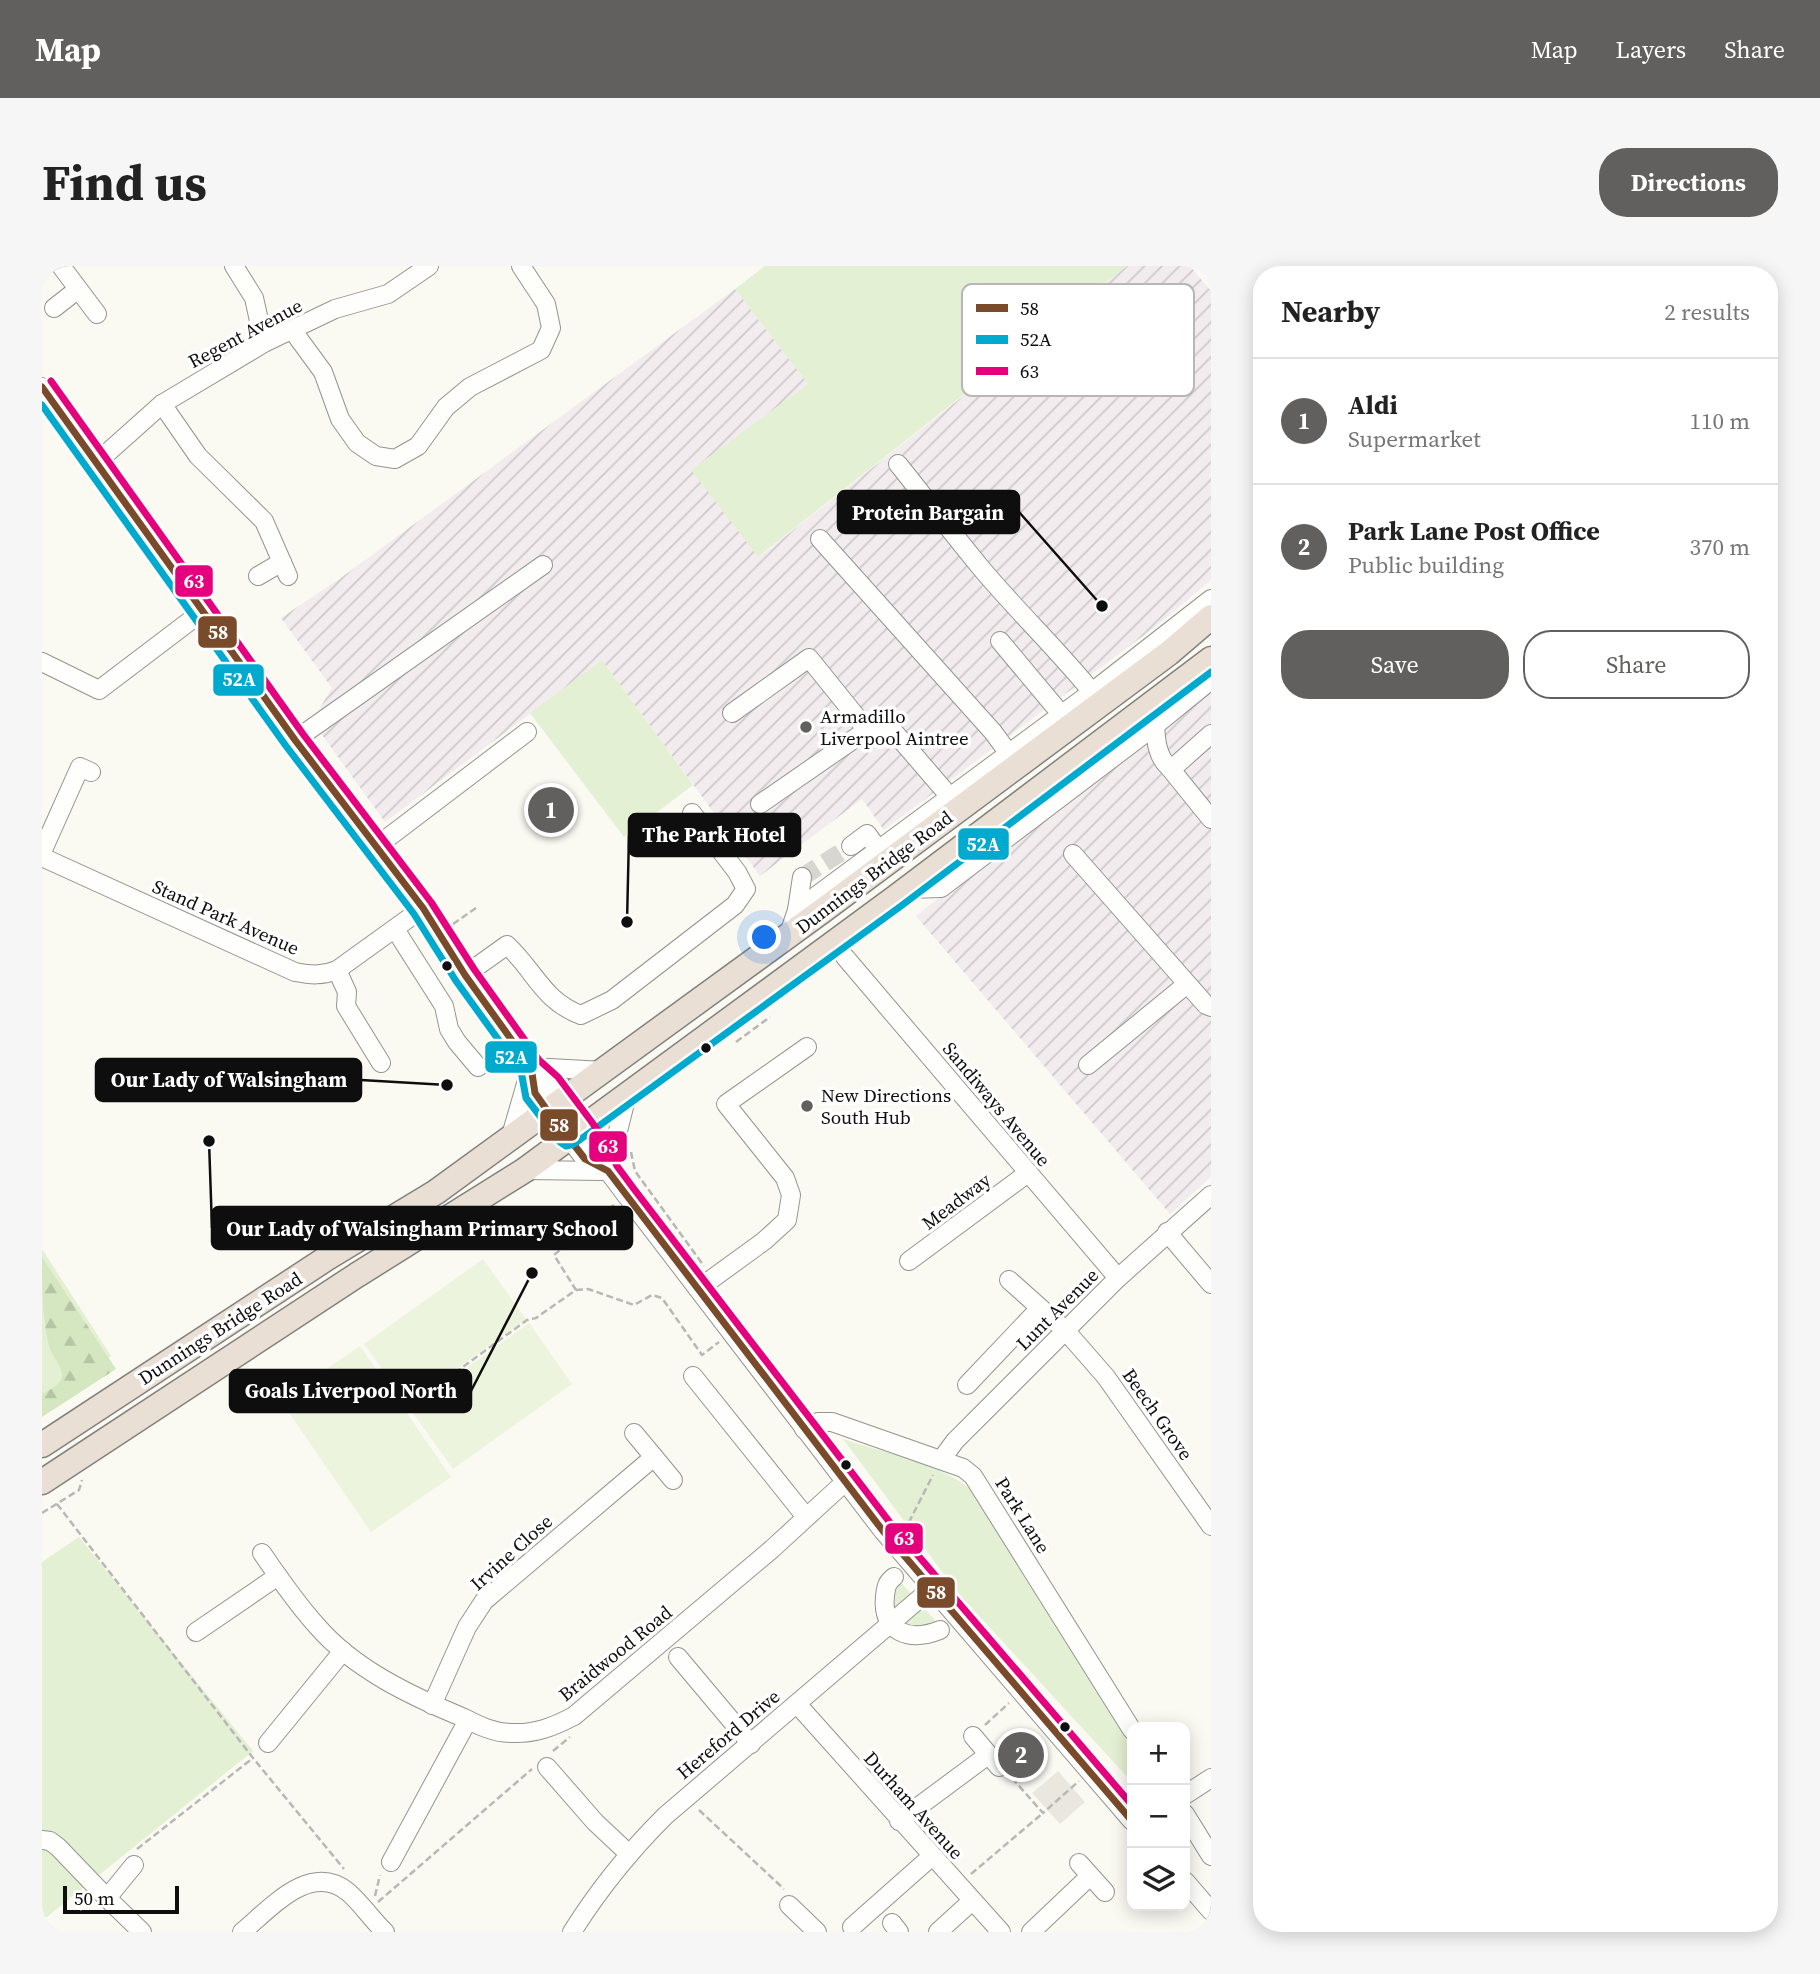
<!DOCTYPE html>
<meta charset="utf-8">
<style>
body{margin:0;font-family:"Source Serif 4",serif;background:#f6f6f6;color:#222}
.controls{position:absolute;right:21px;bottom:21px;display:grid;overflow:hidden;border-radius:14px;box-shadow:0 4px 18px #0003}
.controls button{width:63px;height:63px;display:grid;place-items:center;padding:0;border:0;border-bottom:2px solid #e0e0e0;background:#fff;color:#222;font:35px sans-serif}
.scale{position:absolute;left:21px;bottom:18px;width:116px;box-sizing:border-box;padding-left:7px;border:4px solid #0e0e0e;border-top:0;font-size:19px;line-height:24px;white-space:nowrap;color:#0e0e0e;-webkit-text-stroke:5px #fff;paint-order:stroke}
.you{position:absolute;left:723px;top:672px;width:24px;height:24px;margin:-18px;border:5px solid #fff;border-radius:50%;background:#1a73e8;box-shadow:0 0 0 10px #1a73e833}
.badge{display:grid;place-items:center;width:46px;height:46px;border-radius:50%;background:#61605e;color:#fff;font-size:23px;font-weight:700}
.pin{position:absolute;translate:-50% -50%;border:4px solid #fff;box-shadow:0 2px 7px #0006}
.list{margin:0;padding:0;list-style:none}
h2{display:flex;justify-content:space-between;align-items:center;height:91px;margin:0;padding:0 28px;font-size:30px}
h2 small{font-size:23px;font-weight:400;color:#767676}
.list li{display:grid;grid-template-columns:46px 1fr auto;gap:21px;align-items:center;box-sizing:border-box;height:126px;padding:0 28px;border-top:2px solid #e0e0e0}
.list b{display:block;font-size:26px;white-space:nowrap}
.list p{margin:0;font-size:23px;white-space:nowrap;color:#767676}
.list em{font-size:23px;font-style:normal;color:#767676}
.actions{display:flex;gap:14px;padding:21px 28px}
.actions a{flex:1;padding:16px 0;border:2px solid #61605e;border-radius:28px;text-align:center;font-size:24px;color:#61605e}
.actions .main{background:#61605e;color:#fff}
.icon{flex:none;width:38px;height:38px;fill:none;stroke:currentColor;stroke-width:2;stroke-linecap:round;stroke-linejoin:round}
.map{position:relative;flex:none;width:1169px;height:1666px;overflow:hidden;border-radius:28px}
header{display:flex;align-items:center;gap:42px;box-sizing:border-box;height:98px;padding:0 35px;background:#61605e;color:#fff}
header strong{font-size:33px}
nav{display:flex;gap:38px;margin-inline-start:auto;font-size:24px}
.intro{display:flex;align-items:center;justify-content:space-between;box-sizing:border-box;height:168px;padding:0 42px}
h1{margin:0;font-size:49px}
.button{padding:18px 32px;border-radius:28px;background:#61605e;color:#fff;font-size:24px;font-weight:700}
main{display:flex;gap:42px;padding:0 42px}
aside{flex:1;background:#fff;border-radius:28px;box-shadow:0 4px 18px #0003}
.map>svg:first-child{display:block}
</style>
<header>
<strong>Map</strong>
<nav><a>Map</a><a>Layers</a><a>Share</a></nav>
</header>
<div class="intro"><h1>Find us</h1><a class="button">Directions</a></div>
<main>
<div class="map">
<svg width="1169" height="1666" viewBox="0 0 1169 1666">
<defs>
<pattern id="industrial-furrows" width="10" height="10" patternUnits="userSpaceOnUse" patternTransform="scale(1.75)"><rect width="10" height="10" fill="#f2ecef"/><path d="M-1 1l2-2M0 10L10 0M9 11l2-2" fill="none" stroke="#cec9cc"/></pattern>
<pattern id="forest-firs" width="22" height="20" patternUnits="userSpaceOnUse" patternTransform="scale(1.75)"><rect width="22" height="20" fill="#d5e7c1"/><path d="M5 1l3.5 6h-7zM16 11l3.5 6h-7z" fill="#b6c5a5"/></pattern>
</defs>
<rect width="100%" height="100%" fill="#faf9f2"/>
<g fill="url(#industrial-furrows)">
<polygon points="1085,0 1148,0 1169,25 1169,314 1117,358 842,564 820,533 718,610 560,394 343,556 270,455 290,422 239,352 300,311 693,23 766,118 650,204 717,291 934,120 927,108 1006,46 1014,56"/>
<polygon points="1169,425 1169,911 1128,948 874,650 1110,462 1116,469"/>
</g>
<g fill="#e4f0d3">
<polygon points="723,0 1085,0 1013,56 1006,46 927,108 934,119 716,291 649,204 766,118 693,23"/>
<polygon points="560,394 651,519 582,571 488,447"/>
<polygon points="0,983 69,1090 0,1136"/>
<path d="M801,1173C840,1186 905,1199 934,1228L1090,1477V1516L916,1327Z"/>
<polygon points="37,1271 211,1485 0,1655 0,1296"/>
<polygon points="858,1315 868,1327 867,1332 851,1345 849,1325"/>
<polygon points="884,1344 895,1357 889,1362 863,1359 864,1354 871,1347"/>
</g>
<path fill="url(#forest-firs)" d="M0,991L74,1103L0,1151V1128C7,1124 19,1119 20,1110C21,1102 9,1088 7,1080C0,1050 0,1021 0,991Z"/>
<g fill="#edf4dd">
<polygon points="441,993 484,1053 365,1138 322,1078"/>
<polygon points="487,1057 530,1118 411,1203 368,1143"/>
<polygon points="318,1080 409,1211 329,1266 239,1135"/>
</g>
<polygon fill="#eae8de" points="1016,1505 1043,1536 1018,1558 990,1527"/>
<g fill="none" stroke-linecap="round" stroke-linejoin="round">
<polyline stroke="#d7d6d0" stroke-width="18" stroke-dasharray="18 9" stroke-linecap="butt" points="760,611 809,580"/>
<g stroke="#949491" stroke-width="20">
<g id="minor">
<polyline points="19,0 55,48"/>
<polyline points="192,0 212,32 222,77"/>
<polyline points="12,42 35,24"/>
<polyline points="251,65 281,106 298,153 315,177 334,190 353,193 376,180 404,141 428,121 499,84 509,62 504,38 479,0"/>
<polyline points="0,121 253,474 381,642 423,709 489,801 508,818 541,861 555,882 566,905 584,929 841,1265 1090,1555"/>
<polyline points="120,138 156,190 222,255 246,310"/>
<polyline points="54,197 120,138 222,77 293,43 346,28 387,0"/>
<path d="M856,198C884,233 911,268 939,302C975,345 1015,383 1050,426"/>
<polyline points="778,273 951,466 973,496"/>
<polyline points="216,310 240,296"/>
<polyline points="958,375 1019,448"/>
<polyline points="0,396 57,424 161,345"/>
<polyline points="690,447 767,392 825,464"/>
<path d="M1113,460C1114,474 1115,491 1127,501L1133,500L1169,468"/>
<polyline points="253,474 501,299"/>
<polyline points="1127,501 1169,553"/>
<polyline points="718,538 825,464 837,461 853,467 915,539"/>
<polyline points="335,580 485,466"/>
<polyline points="809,580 825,568 836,583"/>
<polyline points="0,586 38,501 49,506"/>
<polyline points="1031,588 1164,739 1169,741"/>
<path d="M0,591L253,706C269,709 280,710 295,704L381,642"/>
<polyline points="865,623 899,622 1110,462 1169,414"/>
<polyline points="755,644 760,611"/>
<polyline points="353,663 402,740 407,763 415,776 436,801"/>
<polyline points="747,668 755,644 1050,426 1169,333"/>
<polyline points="803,691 1076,1012"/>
<polyline points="295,704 305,726 304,740 339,797"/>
<path d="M423,709L465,679C493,705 501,735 539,749L570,734L693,639L704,623L695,606L650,547"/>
<polyline points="1046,799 1145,718"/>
<polyline points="489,801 493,827 505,844 543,893 566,905"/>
<polyline points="489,801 562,805"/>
<polyline points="468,873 488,804"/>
<polyline points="483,904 563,905"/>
<polyline points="566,905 585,829"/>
<polyline points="1125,966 1169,1018"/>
<polyline points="867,995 986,907"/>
<polyline points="967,1014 1023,1064 1064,1111 1169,1260"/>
<polyline points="656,1023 722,975 745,954 749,929 743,912 684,838 765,781"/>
<polyline points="651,1110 764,1251"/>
<polyline points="925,1119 998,1042"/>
<polyline points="762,1163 776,1156 790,1156 921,1202 931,1210 1090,1464"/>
<polyline points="592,1167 631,1214"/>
<polyline points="899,1194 913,1175 1076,1012 1169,929"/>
<path d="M220,1287C237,1312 255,1338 275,1360C312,1403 369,1430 420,1451C436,1459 451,1467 470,1467C493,1468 511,1461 532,1450L730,1283L803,1216"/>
<path d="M852,1311C845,1316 844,1321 843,1330C839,1367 868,1376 898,1364"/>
<polyline points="154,1366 236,1310"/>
<polyline points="636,1391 709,1478"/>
<polyline points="755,1438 959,1666"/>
<polyline points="390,1439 425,1361 442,1335 612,1191"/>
<polyline points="931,1470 957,1501"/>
<polyline points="226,1477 301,1385"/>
<polyline points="505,1501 553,1556 586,1587"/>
<polyline points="1143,1529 1169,1512"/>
<polyline points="1143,1548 1169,1590"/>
<polyline points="857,1555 946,1489"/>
<polyline points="0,1574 8,1575 16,1581 65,1632"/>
<polyline points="349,1596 426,1454"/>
<polyline points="1037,1597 1063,1626"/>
<polyline points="92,1599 65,1632 100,1666"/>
<polyline points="1143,1615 1169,1645"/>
<polyline points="747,1639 775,1666"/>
<polyline points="850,1657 857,1666"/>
<polyline points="810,1661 889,1591"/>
<path d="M200,1666C228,1643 268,1595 306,1626C320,1638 330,1654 343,1666"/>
<path d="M530,1666C557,1623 587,1586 623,1550L890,1322"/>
<polyline points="896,1666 930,1635"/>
<polyline points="989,1666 1048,1610"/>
</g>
</g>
<g stroke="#82817e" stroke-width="27">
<g id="highway">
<polyline points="0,1179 285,992 394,926 780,645 1127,387 1169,351"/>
<polyline points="0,1216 315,1009 483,904 853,632 1169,393"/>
</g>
</g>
<g stroke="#b8b8b6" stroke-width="2.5" stroke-dasharray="7 3.5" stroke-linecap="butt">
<polyline points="411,658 434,642"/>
<polyline points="694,776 728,751"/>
<polyline points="589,886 593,905 662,1000"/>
<polyline points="534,1024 546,1023 592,1039 610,1029 620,1032 660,1089 677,1076"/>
<polyline points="362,1144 485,1054 494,1052 534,1024 512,989 572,939"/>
<polyline points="15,1238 211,1492 302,1603"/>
<polyline points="0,1247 37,1224 40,1214"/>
<polyline points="862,1266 891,1209"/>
<polyline points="943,1459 967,1437"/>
<polyline points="511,1485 528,1471"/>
<polyline points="970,1512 1001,1547 1037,1515"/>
<polyline points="657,1544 742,1623"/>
<polyline points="95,1583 211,1492"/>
<polyline points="929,1608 1001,1547"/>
<polyline points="333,1630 338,1609"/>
<polyline points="336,1636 490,1503"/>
</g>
<use href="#minor" stroke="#fefefd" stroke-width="18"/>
<use href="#highway" stroke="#e9dfd5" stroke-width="24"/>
<g stroke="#fff" stroke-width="12">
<polyline id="bus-1" points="0,121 253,474 381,642 423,709 489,801 493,827 505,844 543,893 566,905 841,1265 1090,1555"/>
</g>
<g stroke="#fff" stroke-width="12">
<polyline id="bus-2" points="0,139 244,480 372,648 414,715 479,805 484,832 518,876 524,880 532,878 859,640 1169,406"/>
</g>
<g stroke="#fff" stroke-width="12">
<polyline id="bus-3" points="9,115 261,468 389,636 432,703 497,794 516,811 549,855 564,876 575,900 592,923 849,1258 1090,1539"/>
</g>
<use href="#bus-1" stroke="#7a4b2a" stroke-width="7"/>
<use href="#bus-2" stroke="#00a9ce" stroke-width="7"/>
<use href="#bus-3" stroke="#e5007d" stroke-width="7"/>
</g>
<g fill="#61605e" stroke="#fff" stroke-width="2.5">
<circle cx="764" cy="461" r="7"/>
<circle cx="765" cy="840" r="7"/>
</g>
<g fill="#0e0e0e" stroke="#fff" stroke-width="2.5">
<circle cx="405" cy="700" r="6"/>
<circle cx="664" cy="782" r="6"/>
<circle cx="804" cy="1199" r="6"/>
<circle cx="1023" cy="1461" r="6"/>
</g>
<g text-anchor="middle" stroke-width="7" stroke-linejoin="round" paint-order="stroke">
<g font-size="19" fill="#0e0e0e" stroke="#fff">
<text transform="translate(203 67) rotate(-28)" y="7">Regent Avenue</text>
<text transform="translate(832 606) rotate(-37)" y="7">Dunnings Bridge Road</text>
<text transform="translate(184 651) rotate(24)" y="7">Stand Park Avenue</text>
<text transform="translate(955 838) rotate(50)" y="7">Sandiways Avenue</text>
<text transform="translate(914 935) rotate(-37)" y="7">Meadway</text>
<text transform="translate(1015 1043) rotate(-45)" y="7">Lunt Avenue</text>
<text transform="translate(178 1062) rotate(-33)" y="7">Dunnings Bridge Road</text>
<text transform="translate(1116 1148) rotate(55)" y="7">Beech Grove</text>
<text transform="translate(981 1249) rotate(58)" y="7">Park Lane</text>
<text transform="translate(469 1286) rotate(-42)" y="7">Irvine Close</text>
<text transform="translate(573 1387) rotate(-39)" y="7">Braidwood Road</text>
<text transform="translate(686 1468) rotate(-40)" y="7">Hereford Drive</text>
<text transform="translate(872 1539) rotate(48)" y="7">Durham Avenue</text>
</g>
<g font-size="19" fill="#0e0e0e" stroke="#fff" text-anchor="start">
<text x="778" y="457">Armadillo<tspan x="778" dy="22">Liverpool Aintree</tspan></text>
<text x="779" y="836">New Directions<tspan x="779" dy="22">South Hub</tspan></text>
</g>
</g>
<rect x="920" y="18" width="232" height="112" rx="10" fill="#fff" stroke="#b7b7b7" stroke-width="2"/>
<rect x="934" y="38" width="32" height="8" fill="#7a4b2a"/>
<rect x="934" y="69" width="32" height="9" fill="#00a9ce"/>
<rect x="934" y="101" width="32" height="8" fill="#e5007d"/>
<g font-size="19" fill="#0e0e0e">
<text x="978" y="49">58</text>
<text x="978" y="80">52A</text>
<text x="978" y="112">63</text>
</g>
<path fill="none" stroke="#0e0e0e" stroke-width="2.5" d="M1060 340L977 246M585 656L587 569M405 819L319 814M167 875L170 962M490 1007L429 1125"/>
<g fill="#0e0e0e" stroke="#fff" stroke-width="2.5">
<circle cx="1060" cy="340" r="7"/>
<circle cx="585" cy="656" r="7"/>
<circle cx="405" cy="819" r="7"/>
<circle cx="167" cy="875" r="7"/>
<circle cx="490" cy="1007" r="7"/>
</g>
<g fill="#0e0e0e" stroke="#0e0e0e" stroke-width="2.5">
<rect x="796" y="225" width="181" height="42" rx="7"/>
<rect x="587" y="548" width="171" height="42" rx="7"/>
<rect x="54" y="793" width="265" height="42" rx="7"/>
<rect x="170" y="941" width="420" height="42" rx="7"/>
<rect x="188" y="1104" width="241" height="42" rx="7"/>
</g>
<g font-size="21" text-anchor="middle" font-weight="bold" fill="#fff">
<text x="886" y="254">Protein Bargain</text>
<text x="672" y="576">The Park Hotel</text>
<text x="187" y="821">Our Lady of Walsingham</text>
<text x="380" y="970">Our Lady of Walsingham Primary School</text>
<text x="309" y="1132">Goals Liverpool North</text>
</g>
<g stroke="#fff" stroke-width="2.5">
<rect x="132" y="298" width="40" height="34" rx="7" fill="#e5007d"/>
<rect x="155" y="349" width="41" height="34" rx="7" fill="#7a4b2a"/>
<rect x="170" y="397" width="53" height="34" rx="7" fill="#00a9ce"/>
<rect x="915" y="561" width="53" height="34" rx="7" fill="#00a9ce"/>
<rect x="442" y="774" width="54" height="34" rx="7" fill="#00a9ce"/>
<rect x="497" y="842" width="40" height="34" rx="7" fill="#7a4b2a"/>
<rect x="546" y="864" width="40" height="33" rx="7" fill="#e5007d"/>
<rect x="842" y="1256" width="40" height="33" rx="7" fill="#e5007d"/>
<rect x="874" y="1310" width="40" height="33" rx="7" fill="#7a4b2a"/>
</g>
<g font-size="19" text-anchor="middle" font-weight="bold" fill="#fff">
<text x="152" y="322">63</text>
<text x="176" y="373">58</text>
<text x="197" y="420">52A</text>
<text x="941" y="585">52A</text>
<text x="469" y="798">52A</text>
<text x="517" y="866">58</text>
<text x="566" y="887">63</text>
<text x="862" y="1279">63</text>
<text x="894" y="1333">58</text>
</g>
</svg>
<div class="controls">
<button>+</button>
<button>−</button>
<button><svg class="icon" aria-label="layers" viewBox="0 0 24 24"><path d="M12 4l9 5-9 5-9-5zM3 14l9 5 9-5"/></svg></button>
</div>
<div class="scale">50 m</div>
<div class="you"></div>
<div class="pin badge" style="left:509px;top:544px">1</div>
<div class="pin badge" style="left:979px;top:1489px">2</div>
</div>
<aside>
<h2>Nearby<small>2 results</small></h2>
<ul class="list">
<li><span class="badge">1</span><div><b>Aldi</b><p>Supermarket</p></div><em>110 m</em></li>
<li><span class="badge">2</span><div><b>Park Lane Post Office</b><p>Public building</p></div><em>370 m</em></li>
</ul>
<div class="actions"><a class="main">Save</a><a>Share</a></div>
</aside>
</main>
